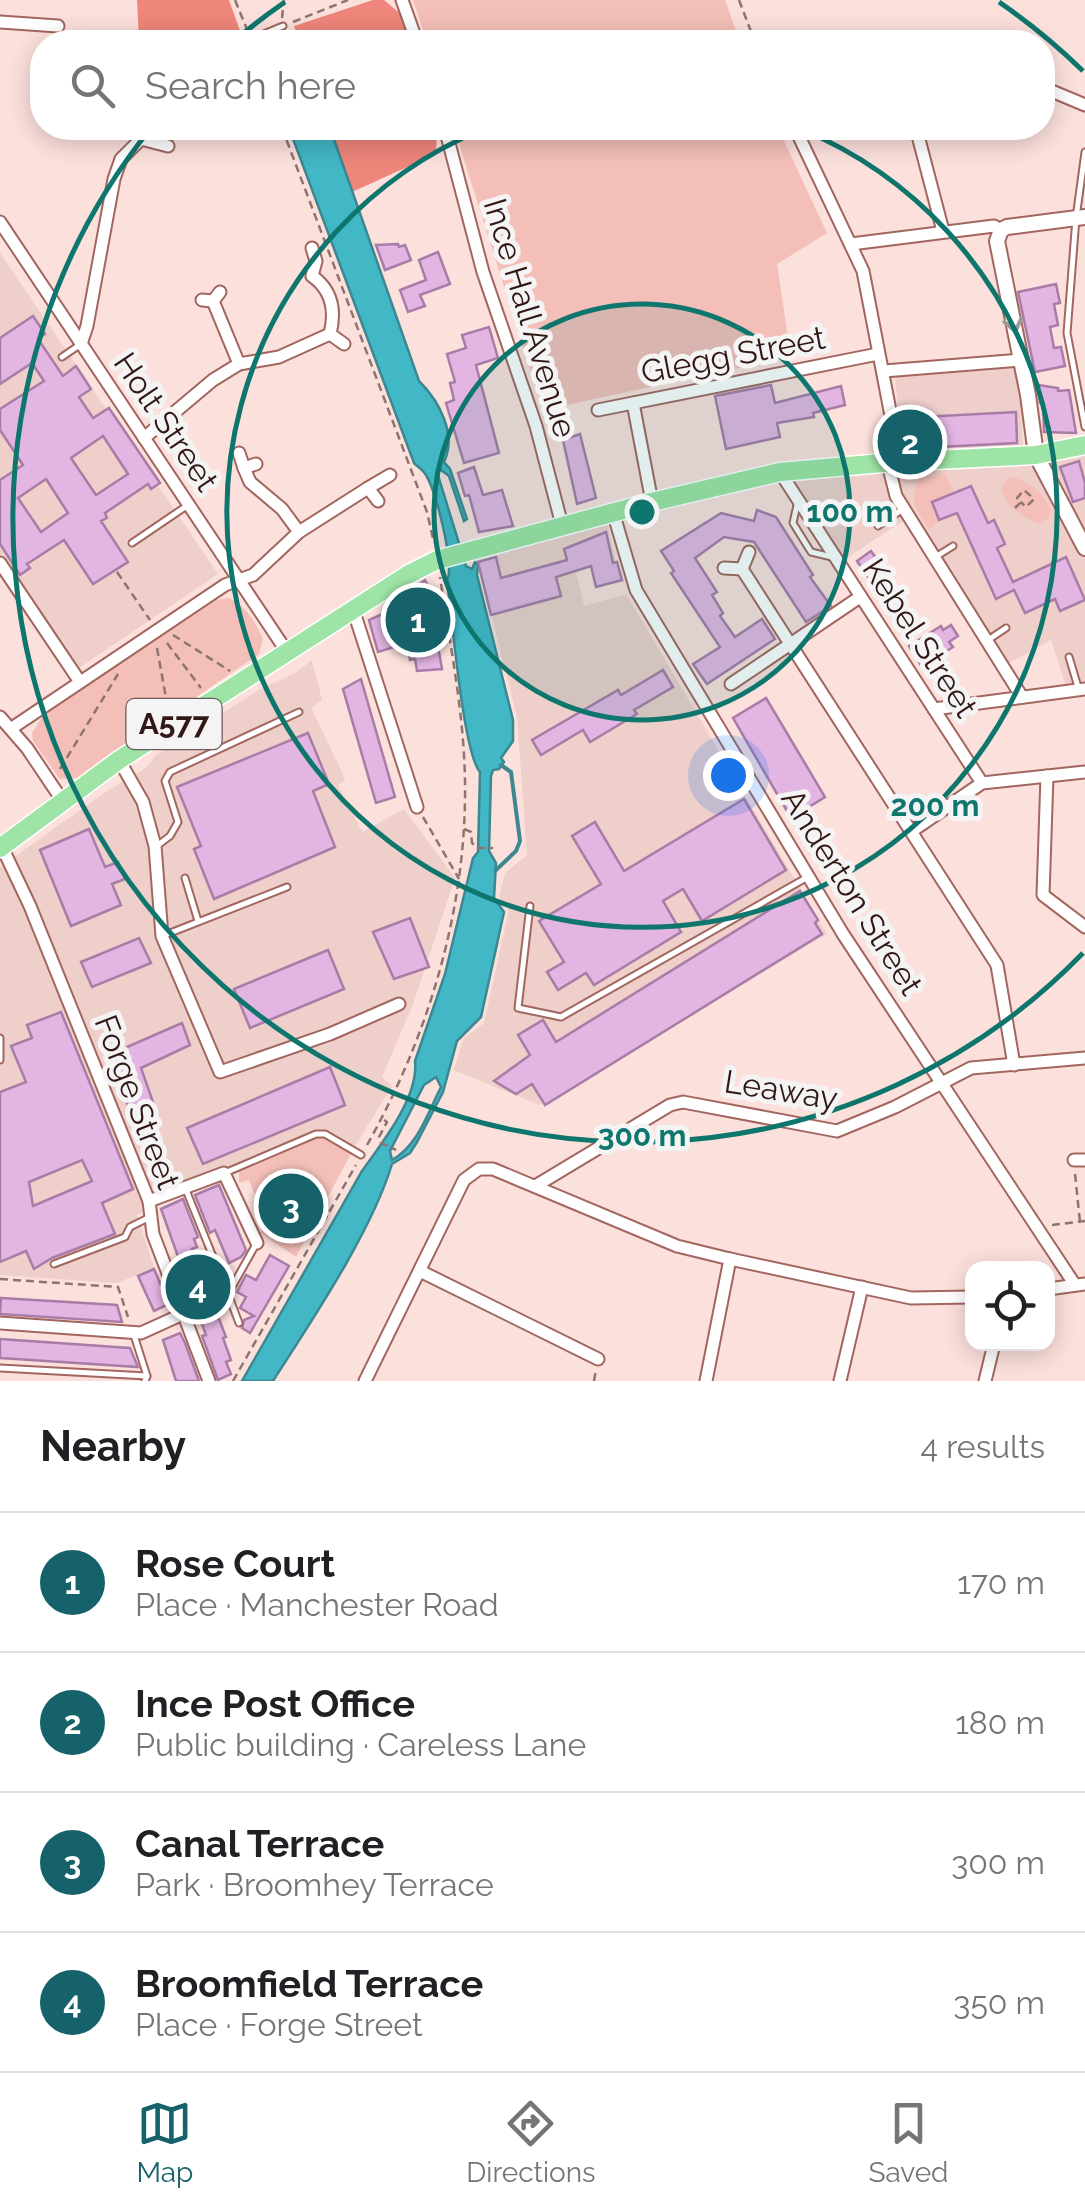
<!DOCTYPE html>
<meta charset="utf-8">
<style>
body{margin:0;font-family:Raleway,sans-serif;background:#f6f6f6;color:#202124}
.controls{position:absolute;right:30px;bottom:30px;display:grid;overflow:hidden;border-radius:20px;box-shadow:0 5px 25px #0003}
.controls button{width:90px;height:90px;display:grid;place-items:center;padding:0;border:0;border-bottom:2px solid #e0e0e0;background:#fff;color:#202124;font:50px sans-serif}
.you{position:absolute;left:728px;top:775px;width:35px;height:35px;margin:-25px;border:8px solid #fff;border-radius:50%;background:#1a73e8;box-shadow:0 0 0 15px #1a73e833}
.badge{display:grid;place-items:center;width:65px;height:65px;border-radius:50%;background:#15626b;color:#fff;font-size:32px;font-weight:700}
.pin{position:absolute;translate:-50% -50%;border:5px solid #fff;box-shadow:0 2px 10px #0006}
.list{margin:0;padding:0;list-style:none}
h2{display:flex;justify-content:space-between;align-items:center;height:130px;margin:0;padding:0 40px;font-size:42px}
h2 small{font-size:32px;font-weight:400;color:#757577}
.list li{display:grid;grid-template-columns:65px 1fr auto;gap:30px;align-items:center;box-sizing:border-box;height:140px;padding:0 40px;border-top:2px solid #e0e0e0}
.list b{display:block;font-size:38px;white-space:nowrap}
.list p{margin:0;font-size:32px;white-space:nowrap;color:#757577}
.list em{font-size:32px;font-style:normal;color:#757577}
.icon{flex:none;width:55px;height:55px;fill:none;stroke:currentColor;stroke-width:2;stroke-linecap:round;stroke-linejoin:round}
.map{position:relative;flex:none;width:1085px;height:1381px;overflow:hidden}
.search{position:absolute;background:#fff;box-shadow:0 5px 25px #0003;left:30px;right:30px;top:30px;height:110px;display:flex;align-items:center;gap:25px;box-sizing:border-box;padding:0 35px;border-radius:40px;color:#757577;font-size:38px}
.sheet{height:690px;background:#fff}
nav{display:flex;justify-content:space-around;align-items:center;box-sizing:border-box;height:140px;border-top:2px solid #e0e0e0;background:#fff;font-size:28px;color:#757577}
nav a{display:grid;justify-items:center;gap:5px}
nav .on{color:#15626b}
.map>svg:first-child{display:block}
</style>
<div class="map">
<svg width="1085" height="1381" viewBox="0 0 1085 1381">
<rect width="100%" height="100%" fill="#fce0dc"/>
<g fill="#eecfca">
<polygon points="0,253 218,574 79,668 0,554"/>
<polygon points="1018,365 1023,445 1054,461 1085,453 1085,683 1066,686 1051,640 1000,668 903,521 844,560 793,482 872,473 900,437 895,373"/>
<polygon points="606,519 616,561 576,572 584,606 626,594 827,934 539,1105 454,1070 463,1039 484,1023 509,910 499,899 505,873 527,855 517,717 477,559"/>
<polygon points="312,660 322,700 311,708 343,774 345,781 338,785 362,832 404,809 455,878 412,1007 382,1077 392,1086 355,1146 324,1129 137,1215 154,1268 117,1283 0,1275 0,867 107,791 146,768 156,755 259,690 297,672"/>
</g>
<g fill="#f4bfb8">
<polygon points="413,0 725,0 740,42 427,42"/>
<polygon points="454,128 778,128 827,233 777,264 791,357 543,410"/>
<path d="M946,474L954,492L933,503L939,520L930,529C915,510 909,501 919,478Z"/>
<path d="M1010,477C1030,480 1042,492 1051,510L1048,518L1039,524C1023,518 1002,503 1001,486Z"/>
<path d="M228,598C245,604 256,623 263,639L259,654L78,778L60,779L33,741L32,733L44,714L217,600Z"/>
<polygon points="325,1129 355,1146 296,1257 259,1232 268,1229 249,1180 239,1183 239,1169"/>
</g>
<g fill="#ef867b">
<polygon points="137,0 229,0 242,36 229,42 139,42"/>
<polygon points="373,0 384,0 403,16 413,42 300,42 294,26"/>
<polygon points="330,128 437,128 436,154 352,192"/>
</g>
<path fill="#42b7c6" stroke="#3d8791" stroke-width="2.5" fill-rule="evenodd" d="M289,128H330L419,381C440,402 457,435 444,462L450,469L467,519L464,521L449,476L441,470L437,472L466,566L472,569L475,562L478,565L477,575L513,720V741L501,758L504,762L499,769L493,770L491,776L489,851L496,863L494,898L504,912L481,1017L457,1041L443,1092L417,1142L410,1153L392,1164C371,1233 312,1320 273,1381H242L362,1171C382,1143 419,1097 415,1061L445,974L473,858L478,852L480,772C463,753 452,615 447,581C455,564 436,492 426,475C423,470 418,467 414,463ZM436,1077L441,1087C428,1112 418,1146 392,1160L390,1151L424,1085Z"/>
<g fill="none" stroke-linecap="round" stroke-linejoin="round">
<polyline stroke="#3d8791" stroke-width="4" points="496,870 516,851 520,841 511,772 501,765"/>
</g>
<g fill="#e3b5e2" stroke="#a87ca7" stroke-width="2.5" fill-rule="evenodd">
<polygon points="398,244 399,247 405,245 411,260 385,270 376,245"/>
<polygon points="438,252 450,284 420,295 425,306 408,312 400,290 426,280 419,260"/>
<polygon points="1056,284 1060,303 1054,304 1058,325 1050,327 1054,348 1061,347 1065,366 1035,372 1018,292"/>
<path d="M33,316L45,334L38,339L63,376L76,366L91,389L79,397L93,418L109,408L160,483L151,489L148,484L105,513L107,518L101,521L128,562L93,584L64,540L27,564L30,568L20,575L0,544V480L23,465L0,430V409L44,381L32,363L0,384V338ZM103,436L128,474L96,495L71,458ZM46,479L68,513L41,532L18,498Z"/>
<polygon points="489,327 498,358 476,365 499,453 464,463 446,403 454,400 450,383 455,382 447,354 466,348 462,335"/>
<polygon points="771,385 775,403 841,386 845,405 813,413 814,417 777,423 780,437 726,449 715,396"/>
<polygon points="1038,385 1058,388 1058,391 1069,390 1076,433 1044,432 1043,403 1040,403"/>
<polygon points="1016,412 1017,443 919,448 918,441 906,442 903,418"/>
<polygon points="580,434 596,498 577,504 563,440"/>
<polygon points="1079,461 1085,483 1085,498 1073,502 1060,467"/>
<polygon points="474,467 483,495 502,490 513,526 479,532 469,495 465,496 458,473"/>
<polygon points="971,486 988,523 994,520 1005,544 997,548 1013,582 1066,557 1085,600 1060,611 1055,599 1025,613 1014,590 996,599 957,513 939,520 932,502"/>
<polygon points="757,510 776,517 813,575 810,577 831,606 806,622 754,542 724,537 695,558 717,592 712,595 723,613 720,616 735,637 762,619 775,639 707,684 693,664 720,647 671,573 674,571 661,551 721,513 754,521"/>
<polygon points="606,532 613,563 617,562 622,580 596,587 591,566 556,577 561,596 491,615 478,562 496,557 501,578 567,560 564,549"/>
<polygon points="871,551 894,583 879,593 857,561"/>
<polygon points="425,580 435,600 431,603 436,610 432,612 442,669 417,671 415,659 410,660 407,643 378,652 369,620 394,609 391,604"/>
<polygon points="951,625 958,636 949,642 953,647 922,667 909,646 941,626 943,630"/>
<polygon points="663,670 673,687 634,710 637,714 590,742 583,730 541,755 532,740 618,690 621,695"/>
<polygon points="361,679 395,797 376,803 343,689"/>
<polygon points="766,698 825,797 791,818 733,718"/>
<polygon points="308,733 329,784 313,791 335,847 214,899 194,849 201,846 177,787"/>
<polygon points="744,799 786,870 702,921 683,889 663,901 681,932 594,985 586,973 558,990 547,972 564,962 539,921 601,884 572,836 595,822 624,871"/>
<polygon points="89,829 105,867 118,862 125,879 112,884 121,905 71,926 40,850"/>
<polygon points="800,891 818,920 815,923 822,934 545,1105 532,1084 516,1094 494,1081 530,1055 518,1035 543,1020 556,1042"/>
<polygon points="410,918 429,967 394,979 373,932"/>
<polygon points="139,938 151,963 92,987 81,962"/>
<polygon points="328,950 344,989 250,1028 234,989"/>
<path d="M61,1012L133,1189L102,1203L115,1234L52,1258L34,1269L26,1251L0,1262V1092L26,1082L11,1046L32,1038L27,1025ZM82,1160L92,1181L33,1206L29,1182Z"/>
<polygon points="182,1023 190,1045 141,1068 154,1105 131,1115 111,1054"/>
<polygon points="330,1067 345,1105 203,1164 187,1128"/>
<polygon points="219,1185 246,1250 241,1257 229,1263 215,1230 210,1233 195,1195"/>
<polygon points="183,1199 198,1237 194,1239 197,1247 192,1249 226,1337 223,1338 231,1360 226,1362 231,1374 218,1380 202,1336 206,1335 161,1209"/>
<polygon points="270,1255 289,1266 250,1333 242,1328 244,1320 254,1316 240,1308 246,1297 237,1292 246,1275 256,1280"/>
<polygon points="154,1269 169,1304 154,1311 138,1276"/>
<polygon points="1,1298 117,1305 122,1322 0,1314"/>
<polygon points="180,1333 185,1343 199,1381 176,1381 163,1340"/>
<polygon points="0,1339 130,1348 138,1367 0,1358"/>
</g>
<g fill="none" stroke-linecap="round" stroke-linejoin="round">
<g stroke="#a2665f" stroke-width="9">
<g id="service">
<polyline points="254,38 283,26"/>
<polyline points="798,133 818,128"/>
<polyline points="1085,152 1076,218 1067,333 1085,427"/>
<polyline points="62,357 78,346"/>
<polyline points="797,505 793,523 811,552 832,557"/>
<polyline points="878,526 903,509"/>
<polyline points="132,543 188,505"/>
<polyline points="937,556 953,546"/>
<polyline points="988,640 1006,628"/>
<polyline points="1069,657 1078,687"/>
<polyline points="158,845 170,836 178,822 165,781 170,772 299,712"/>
<polyline points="185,878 198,921"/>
<polyline points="530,906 518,1008 561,1017 806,878"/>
<polyline points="165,935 287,887"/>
<polyline points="0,1038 0,1060"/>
<polyline points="227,1172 316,1134 325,1134 361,1155"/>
<polyline points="186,1190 228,1294"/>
<polyline points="54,1264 125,1237 130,1227 148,1218"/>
<polyline points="239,1323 228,1294 255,1246"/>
<polyline points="133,1332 147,1376 145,1381"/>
<polyline points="0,1368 147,1376"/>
</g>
</g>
<g stroke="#a2665f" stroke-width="15">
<g id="minor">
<polyline points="402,0 417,42"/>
<polyline points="0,22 58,26"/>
<polyline points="1042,87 1085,105"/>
<polyline points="445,128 483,272 536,426 562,525"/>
<polyline points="795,128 863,271 898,452 890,472 896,496 1022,697"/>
<polyline points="916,128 943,231"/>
<polyline points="0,222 287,652"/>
<polyline points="851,244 994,226 1001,230"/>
<path d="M312,248L316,261L312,276C332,290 336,310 330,334"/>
<polyline points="202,300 213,301 220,292"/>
<polyline points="213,301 239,364"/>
<polyline points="81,344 87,326 114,179 121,159 141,139 168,146"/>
<polyline points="884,371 1021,360"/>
<polyline points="633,403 652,502"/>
<polyline points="598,410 878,354"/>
<polyline points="144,438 213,380 239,364 279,357 330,334 344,344"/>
<polyline points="239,453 244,468 256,464"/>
<polyline points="244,468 250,482 282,509 299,532"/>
<polyline points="780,472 982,783"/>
<polyline points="378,501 368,488 390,475"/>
<polyline points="613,512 636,590 843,934 1075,1285"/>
<polyline points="749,552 742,569 997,965 1014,1065"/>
<polyline points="0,563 80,682"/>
<polyline points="724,568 742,569"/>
<polyline points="353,609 417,807"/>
<polyline points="731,684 860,597"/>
<polyline points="934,709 1085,689"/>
<polyline points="0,717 27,748 62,800"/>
<polyline points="12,728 225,585 253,575 299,532 368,488"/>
<polyline points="119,760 143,802 155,846 162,936 220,1072 330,1034 399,1004"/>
<polyline points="1047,776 1043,895 1085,927"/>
<polyline points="912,831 982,783 1085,772"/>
<polyline points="2,847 30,906 149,1201 153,1234 209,1381"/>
<polyline points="1074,1160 1085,1160"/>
<polyline points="537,1185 670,1105 683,1102 837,1131 895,1107 971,1068 1085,1058"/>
<polyline points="149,1201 224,1173 257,1243"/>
<polyline points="420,1271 598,1359"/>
<polyline points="1048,1289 1085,1284"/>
<polyline points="0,1323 141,1333 185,1313"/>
<polyline points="365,1381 464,1180 479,1169 493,1169 677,1246 730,1259 911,1298 972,1297"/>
<polyline points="706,1381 730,1259"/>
<polyline points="840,1381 862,1287"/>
<polyline points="985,1381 994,1344"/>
</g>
</g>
<g stroke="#a2665f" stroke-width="18">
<polyline id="tertiary" points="1085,217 1007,227 1001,230 997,241 1028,395 1036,455 1085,548"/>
</g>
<g stroke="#fff" stroke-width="21">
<polyline id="trunk" points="0,848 119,760 409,574 437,560 652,502 780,472 894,462 1036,455 1085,445"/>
</g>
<g stroke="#8e7471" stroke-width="2.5" stroke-dasharray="8 5" stroke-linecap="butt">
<polyline points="235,0 248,32"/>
<polyline points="739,0 755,42"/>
<polyline points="282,18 284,0"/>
<polyline points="293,22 348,0"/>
<polyline points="236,34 246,30"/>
<polyline points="282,128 427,512 434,543"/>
<polyline points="1015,508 1021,502 1017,498 1024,490 1034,499 1026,507 1021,502"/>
<polyline points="117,572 150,620"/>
<polyline points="173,635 230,671"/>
<polyline points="167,643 201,688"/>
<polyline points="157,648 168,709"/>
<polyline points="60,769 118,674"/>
<polyline points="423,817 459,879"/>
<polyline points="464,829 471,832 472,843 477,848 493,848"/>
<polyline points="384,1120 387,1122 379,1137 381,1143 396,1150"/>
<path d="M367,1145C429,1035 467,908 465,781C464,713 450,645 440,577"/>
<polyline points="1075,1174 1080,1222"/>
<polyline points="1052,1225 1085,1221"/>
<polyline points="0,1279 118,1287 128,1317"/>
<polyline points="233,1381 356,1165"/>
<polyline points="594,1381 596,1370"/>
</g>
<use href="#service" stroke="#fff" stroke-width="5"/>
<use href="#minor" stroke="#fff" stroke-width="11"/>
<use href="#tertiary" stroke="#fff" stroke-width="14"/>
<use href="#trunk" stroke="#9ee4a6" stroke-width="18"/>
</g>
<defs><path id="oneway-chevron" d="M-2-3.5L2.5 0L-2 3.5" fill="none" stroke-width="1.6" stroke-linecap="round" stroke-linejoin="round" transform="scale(2.5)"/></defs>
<use stroke="#a29796" href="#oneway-chevron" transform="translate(1014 325) rotate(78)"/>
<circle cx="642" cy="512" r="208" fill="#0f766e" fill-opacity=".12"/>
<g fill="none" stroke="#0f766e" stroke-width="5">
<circle cx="642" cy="512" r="208"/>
<path d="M801 129A415 415 0 1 1 483 129"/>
<path d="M1083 953A623 623 0 0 1 151 128M233 42A623 623 0 0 1 285 2M999 2A623 623 0 0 1 1083 71"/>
</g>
<g text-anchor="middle" stroke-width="10" stroke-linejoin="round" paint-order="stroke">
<rect fill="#f4f4f4" stroke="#6c5a59" stroke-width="2.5" x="126.5" y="699" width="95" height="50" rx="8"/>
<g font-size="30" font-weight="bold" fill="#311816">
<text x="174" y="734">A577</text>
</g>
<g font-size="32" fill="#311816" stroke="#f4f4f4">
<text transform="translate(530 318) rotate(73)" y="11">Ince Hall Avenue</text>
<text transform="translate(733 355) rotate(-11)" y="11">Glegg Street</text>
<text transform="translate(166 422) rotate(56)" y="11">Holt Street</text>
<text transform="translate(920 638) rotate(57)" y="11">Kebel Street</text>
<text transform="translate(852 892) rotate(58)" y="11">Anderton Street</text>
<text transform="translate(781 1090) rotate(9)" y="11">Leaway</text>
<text transform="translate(137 1102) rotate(69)" y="11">Forge Street</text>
</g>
</g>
<circle cx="642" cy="512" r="15" fill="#0f766e" stroke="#f4f4f4" stroke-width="5"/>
<g font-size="30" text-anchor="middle" font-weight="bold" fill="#0f766e" stroke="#f4f4f4" stroke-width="10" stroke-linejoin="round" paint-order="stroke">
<text x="850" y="522">100 m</text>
<text x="935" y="816">200 m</text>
<text x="642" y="1146">300 m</text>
</g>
</svg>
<div class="controls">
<button><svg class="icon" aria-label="locate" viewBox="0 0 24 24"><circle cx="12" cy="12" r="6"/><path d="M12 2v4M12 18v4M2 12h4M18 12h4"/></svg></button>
</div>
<div class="you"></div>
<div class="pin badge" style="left:418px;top:620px">1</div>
<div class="pin badge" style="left:910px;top:442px">2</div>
<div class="pin badge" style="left:291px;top:1206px">3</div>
<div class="pin badge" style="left:198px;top:1287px">4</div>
<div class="search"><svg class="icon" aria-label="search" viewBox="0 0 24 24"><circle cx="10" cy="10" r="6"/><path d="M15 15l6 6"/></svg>Search here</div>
</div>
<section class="sheet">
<h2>Nearby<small>4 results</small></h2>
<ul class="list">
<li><span class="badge">1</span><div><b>Rose Court</b><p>Place · Manchester Road</p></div><em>170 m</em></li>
<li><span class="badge">2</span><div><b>Ince Post Office</b><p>Public building · Careless Lane</p></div><em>180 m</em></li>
<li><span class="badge">3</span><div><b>Canal Terrace</b><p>Park · Broomhey Terrace</p></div><em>300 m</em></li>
<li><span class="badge">4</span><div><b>Broomfield Terrace</b><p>Place · Forge Street</p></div><em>350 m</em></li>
</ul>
</section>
<nav>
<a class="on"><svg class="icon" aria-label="map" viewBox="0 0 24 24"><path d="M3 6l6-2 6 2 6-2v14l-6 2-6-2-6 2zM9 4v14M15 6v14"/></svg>Map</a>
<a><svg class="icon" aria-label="directions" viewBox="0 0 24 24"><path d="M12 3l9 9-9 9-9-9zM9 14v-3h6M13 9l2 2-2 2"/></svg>Directions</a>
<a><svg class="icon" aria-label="saved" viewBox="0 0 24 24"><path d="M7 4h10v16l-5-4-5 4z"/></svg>Saved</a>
</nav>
